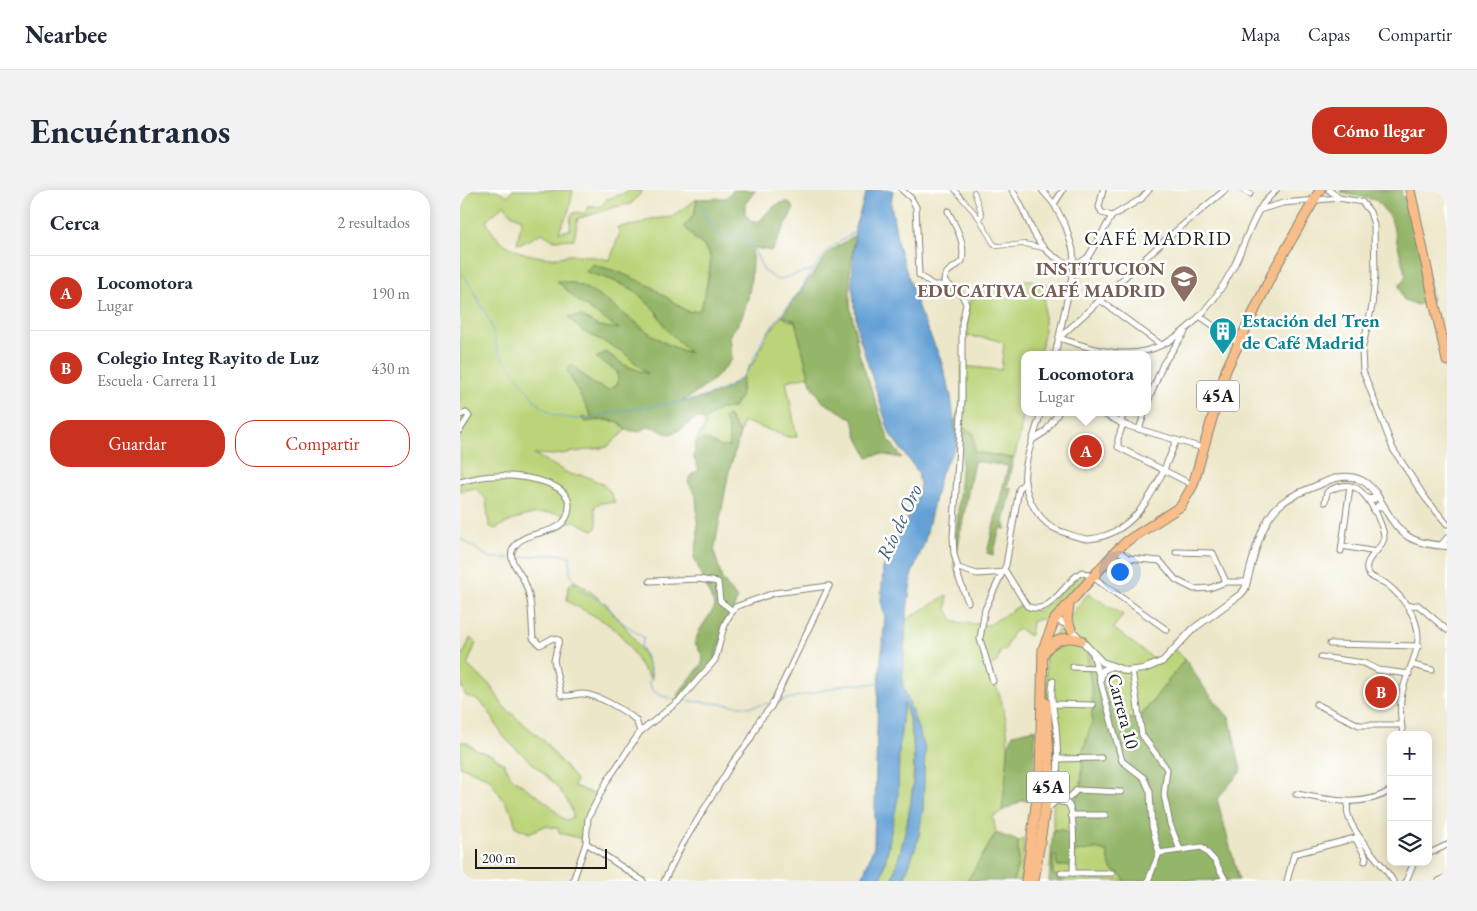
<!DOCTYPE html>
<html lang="es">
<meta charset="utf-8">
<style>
body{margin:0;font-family:"EB Garamond",serif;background:#f2f2f3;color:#1f2937}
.controls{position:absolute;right:15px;bottom:15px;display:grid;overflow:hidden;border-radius:10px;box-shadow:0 2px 12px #0003}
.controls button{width:45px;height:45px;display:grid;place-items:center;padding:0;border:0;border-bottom:1px solid #e0e1e3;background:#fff;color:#1f2937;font:25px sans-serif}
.scale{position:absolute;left:15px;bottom:12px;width:132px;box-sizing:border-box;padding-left:5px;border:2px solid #1c1c1c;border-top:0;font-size:14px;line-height:18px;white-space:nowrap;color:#1c1c1c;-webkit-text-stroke:4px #fff;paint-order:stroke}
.you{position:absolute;left:659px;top:381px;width:18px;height:18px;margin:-12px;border:4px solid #fff;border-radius:50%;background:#1a73e8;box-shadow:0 0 0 8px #1a73e833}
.badge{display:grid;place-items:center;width:32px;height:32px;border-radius:50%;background:#c8321e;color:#fff;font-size:16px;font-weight:700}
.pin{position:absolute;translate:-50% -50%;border:2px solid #fff;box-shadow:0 1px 5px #0006}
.popup{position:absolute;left:561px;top:161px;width:130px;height:65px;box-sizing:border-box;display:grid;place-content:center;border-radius:10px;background:#fff;filter:drop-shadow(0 1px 4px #0005);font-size:16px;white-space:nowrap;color:#747a83}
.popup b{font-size:19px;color:#1f2937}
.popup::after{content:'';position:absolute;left:50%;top:100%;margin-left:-10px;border:10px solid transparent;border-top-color:#fff}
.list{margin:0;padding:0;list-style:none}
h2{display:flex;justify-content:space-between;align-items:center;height:65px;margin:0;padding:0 20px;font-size:21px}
h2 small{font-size:16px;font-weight:400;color:#747a83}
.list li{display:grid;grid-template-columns:32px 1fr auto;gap:15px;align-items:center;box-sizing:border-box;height:75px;padding:0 20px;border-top:1px solid #e0e1e3}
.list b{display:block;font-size:19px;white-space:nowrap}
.list p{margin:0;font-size:16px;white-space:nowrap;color:#747a83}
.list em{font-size:16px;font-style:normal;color:#747a83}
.actions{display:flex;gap:10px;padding:15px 20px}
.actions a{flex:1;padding:11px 0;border:1px solid #c8321e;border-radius:20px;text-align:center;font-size:18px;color:#c8321e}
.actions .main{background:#c8321e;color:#fff}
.icon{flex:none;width:28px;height:28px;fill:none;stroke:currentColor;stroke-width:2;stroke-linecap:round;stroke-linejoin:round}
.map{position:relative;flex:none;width:987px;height:691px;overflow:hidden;border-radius:20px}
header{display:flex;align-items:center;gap:30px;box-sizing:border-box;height:70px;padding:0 25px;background:#fff;border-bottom:1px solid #e0e1e3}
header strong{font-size:24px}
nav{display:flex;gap:28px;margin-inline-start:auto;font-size:18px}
.intro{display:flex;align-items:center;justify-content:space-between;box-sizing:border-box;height:120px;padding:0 30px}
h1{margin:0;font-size:35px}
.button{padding:12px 22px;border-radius:20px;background:#c8321e;color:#fff;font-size:18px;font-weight:700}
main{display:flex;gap:30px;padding:0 30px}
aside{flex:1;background:#fff;border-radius:20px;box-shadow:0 2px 12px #0003}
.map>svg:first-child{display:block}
</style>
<header>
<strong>Nearbee</strong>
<nav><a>Mapa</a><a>Capas</a><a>Compartir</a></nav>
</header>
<div class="intro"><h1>Encuéntranos</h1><a class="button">Cómo llegar</a></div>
<main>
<aside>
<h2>Cerca<small>2 resultados</small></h2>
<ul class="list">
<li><span class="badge">A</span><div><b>Locomotora</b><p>Lugar</p></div><em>190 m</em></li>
<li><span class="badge">B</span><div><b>Colegio Integ Rayito de Luz</b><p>Escuela · Carrera 11</p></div><em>430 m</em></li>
</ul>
<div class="actions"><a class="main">Guardar</a><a>Compartir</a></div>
</aside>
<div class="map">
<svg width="987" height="691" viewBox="0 0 987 691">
<rect width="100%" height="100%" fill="#fff"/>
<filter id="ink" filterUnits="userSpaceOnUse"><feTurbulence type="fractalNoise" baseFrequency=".02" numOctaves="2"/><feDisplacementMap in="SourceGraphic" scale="10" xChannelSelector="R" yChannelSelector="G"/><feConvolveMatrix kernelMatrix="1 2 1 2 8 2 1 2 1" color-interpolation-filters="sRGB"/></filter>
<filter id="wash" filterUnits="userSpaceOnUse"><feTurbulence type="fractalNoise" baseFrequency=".0096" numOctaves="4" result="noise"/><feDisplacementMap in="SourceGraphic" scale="20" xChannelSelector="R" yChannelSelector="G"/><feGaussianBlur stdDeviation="1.12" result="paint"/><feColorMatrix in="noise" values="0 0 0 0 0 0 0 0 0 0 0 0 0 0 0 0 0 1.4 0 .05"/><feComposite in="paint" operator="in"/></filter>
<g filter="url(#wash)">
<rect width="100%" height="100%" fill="#ede7c9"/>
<g fill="#bbd479" stroke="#6c784a">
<path d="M0,0H37L48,6L52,0H113L109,20L99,42L110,40L111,25L116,22L125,24L128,17L142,16L147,9L166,3L168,0H183L171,14C153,15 137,25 118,28L114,49L93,50L82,43C72,47 68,53 57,54L62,29L51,24L44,15L26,31C38,58 64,66 93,68C100,68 108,64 115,65C127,65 139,68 150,70L160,42L157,37L177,35L191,29L212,27L237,9L233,48L243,55L252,70C247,87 246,104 240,120L228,122L190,96L126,81L152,90L174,100L195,120L208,141L232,163L215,158L192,147L177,133L118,94L141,125L161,140L138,136L121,126L109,128L121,140L162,161L190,185L164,175L145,162L137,168L157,181L158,194L148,200L133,194L111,174L132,228H122C134,233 146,229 159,232L166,240L147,257L94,265L74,264L111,285H123L141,293L149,300L155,312L140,313L135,316C133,326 141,332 134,341L115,331L105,333V328L101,324C76,320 57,327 35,339L29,336L26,309L15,298L0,301Z"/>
<path d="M565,90H573L576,93L581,91L587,94C581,118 588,142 579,165H565C565,201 565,234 554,268L515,262L501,237L502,176L541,180L544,153L533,149L506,146L509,111L521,103Z"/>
<polygon points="322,126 329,131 335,131 349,186 326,191 337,247 328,247 283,231 280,244 268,226 270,257 261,257 245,249 235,254 245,236 244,230 260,219 273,218 280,208 283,186 296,169 306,146"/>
<path d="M634,379L591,432L579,429L572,432L570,446L560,439L553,442L545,460H541L537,472L527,478C554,525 550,569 542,621L533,627L536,643L507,691H447L445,687L458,650L463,619L465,559L442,493L446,430L487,405V419L494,432L529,435L559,416L578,421L617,388Z"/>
<path d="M114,391C142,404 190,459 192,490C180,477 173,462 163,448C150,431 125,422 107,411L108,397Z"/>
<polygon points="628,404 663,425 653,438 698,472 711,457 725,469 678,530 662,528 644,485 625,453 633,503 633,531 623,561 621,597 610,628 612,647 602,640 593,640 594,538 586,505 586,462 599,439"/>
<path d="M10,448L16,453L7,475L30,495L44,517L85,552L116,590L114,596L138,606L123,637L122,649L100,643L97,638L85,636L69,643L56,637L52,623L29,588L0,576V552H6L16,560L32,565L45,575L51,587L90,615L101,627L106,630L113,628C112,600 63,568 44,547C35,536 32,521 20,512C17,509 11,508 6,506L0,493V465L5,461Z"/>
<path d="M444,512C464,570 449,633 432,691H421L429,656Z"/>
<polygon points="564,649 562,684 560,691 553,691 558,674 558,651"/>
<polygon points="621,659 634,659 647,661 651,679 662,686 665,691 601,691 601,687 593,686 593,664 596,665 597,676 613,675 612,663"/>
</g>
<g fill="#94b669" stroke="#586942">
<path d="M273,0H296L285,14V23L291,32L300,31C308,21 315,12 329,12L334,18L312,61L295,58L292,61C292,88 290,124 270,144L272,169C259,186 241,202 222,211C243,210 267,201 283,186L280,208L273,218L260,219L244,230L237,228C229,232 222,240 213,243C201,248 195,228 180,242L166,240L159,232L145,229L125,232L121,228L132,227L107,181L111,174L133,194L148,200L158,194L157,181L136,168L146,162L164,175L188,184L162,161L121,140L109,127L121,126L138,136L159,139L119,112L97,91C104,92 113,92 119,95C159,113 187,151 230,163L208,141L195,120L174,100L152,90L126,82L132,74L159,82L190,96L228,122L240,120C244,111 254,70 249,62C242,52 231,46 224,36L234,25L237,9L266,8Z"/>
<polygon points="881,0 942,0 941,4 951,14 972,111 956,115 943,109 939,96 946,87 931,28 916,10 882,3"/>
<polygon points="395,45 390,83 390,114 399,164 429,250 442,268 420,264 408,267 397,246 393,229 363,212 351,194 335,131 322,126 368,63"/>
<polygon points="503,210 504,224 501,237 513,243 515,262 553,269 547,298 552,299 544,331 546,339 540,338 533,365 527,363 548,276 514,271 494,377 503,254 494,250 495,231"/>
<polygon points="268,226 280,244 269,281 254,361 262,389 277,409 255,469 220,509 217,505 242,474 243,467 235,453 239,441 255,417 234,367 238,347 236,305 228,292 231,285 239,280 234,268 235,254 245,249 261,257 270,256 268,237 263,228"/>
<polygon points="625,451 644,485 662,528 678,530 725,469 745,499 770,529 781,581 757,609 779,690 665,691 662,686 651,679 647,662 634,659 612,663 614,675 597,676 596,665 593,664 593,685 601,687 601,691 589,691 593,640 602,640 611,646 610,628 621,597 623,561 632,531 632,503"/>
<polygon points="575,539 575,577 568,611 563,610 542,621 549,555 553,544"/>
<polygon points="536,643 558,651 558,674 553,691 507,691"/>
</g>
<path fill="#64a0d5" stroke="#405e78" d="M407,0H433L431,14L438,55L460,123L480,167L491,206L497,255L481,282L464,354L452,383L446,430L442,493L465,559L463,619L458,650L443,691H432C448,639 466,565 444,513L439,559L438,608L421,691H401L414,656L418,502L425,427L421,411L423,378L439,342L455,316L460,295L458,282L430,244L398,143L392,95L395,37Z"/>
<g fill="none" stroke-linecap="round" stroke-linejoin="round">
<g stroke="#64a0d5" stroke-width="1">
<path d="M241,14C245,23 252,45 264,47C268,47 275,45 280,44L291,54L304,81L317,90L351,80"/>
<polyline points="0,83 5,86 30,131 38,161 76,212 93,225 114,229 132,228 154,222 235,210 271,197 283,186 292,172 304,146 342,98 352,80 368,60 396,41"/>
<polyline points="0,348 30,368 50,368"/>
<polyline points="54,368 96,364 110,366 110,382 117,399 147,414 155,427 184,448 181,456 191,481 189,493 192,500 200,505 217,510"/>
<polyline points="222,510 290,517 310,513"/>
<polyline points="316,512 388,494 419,494"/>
</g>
</g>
</g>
<g filter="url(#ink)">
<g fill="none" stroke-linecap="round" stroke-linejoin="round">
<g stroke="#848272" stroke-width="5.5">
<g id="pedestrian">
<polyline points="495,0 519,28 533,53 537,56 565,54 583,58"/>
<polyline points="514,2 522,25 519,28"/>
</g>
</g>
<g stroke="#848272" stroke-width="7">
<g id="minor">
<polyline points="442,0 451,8 456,17 459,85 473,95 487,95"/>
<path d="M552,0C566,19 570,45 587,61C594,68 605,72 614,77"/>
<polyline points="582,0 594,14 606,37 613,60 614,77 595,165"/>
<polyline points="643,0 639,17 642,23 652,26"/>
<polyline points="783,0 790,4"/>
<polyline points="869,0 879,8"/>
<polyline points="594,14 603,0"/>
<polyline points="799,20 823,13 879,8 902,12 910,22 914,35 915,86 912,116 902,160 903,181 933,259 966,309 987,334"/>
<path d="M488,21C496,38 506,52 502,71C495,79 485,79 484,91L502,105L506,114L502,133V209L493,347L494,364L498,378L496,381L508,412"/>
<polyline points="614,77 628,67 652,26 681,9 689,0"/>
<polyline points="640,110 700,154"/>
<polyline points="741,127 778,153"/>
<path d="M599,148C621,155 646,164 670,163C718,161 754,115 774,76C784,56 790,33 803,14C807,9 812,5 816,0"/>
<polyline points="599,148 705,50 765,0"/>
<polyline points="687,214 703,174 725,142"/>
<path d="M581,222C576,241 562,275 565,293C568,312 581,334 600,341C609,344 619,349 629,349C679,345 700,290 716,251"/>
<polyline points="639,222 668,236 743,258"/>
<polyline points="0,225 6,223 9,226 0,240"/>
<polyline points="660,233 665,222"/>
<polyline points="663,234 658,249 658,257 733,295"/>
<polyline points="679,239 685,222"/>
<polyline points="574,249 585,242 599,222"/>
<path d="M0,292C11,289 23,286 34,286C54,284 111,290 109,317C107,351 62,335 52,361C49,373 61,382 65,393C73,411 71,429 73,448L80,455L93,448L99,450L94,470L101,505C108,508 114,504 121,504C136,503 165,521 176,530L180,542"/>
<path d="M865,312L867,302C894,286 905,302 917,325C920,333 924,339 924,348C922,361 904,367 907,381C911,389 918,389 925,393C936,401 947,414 953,426C967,455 948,475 942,503C939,517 941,530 943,545"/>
<polyline points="981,355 987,348"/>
<polyline points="882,356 916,362"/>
<polyline points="657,360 668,368 700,371 716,390 734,399 750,398 766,392 787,392"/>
<polyline points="881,361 890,297"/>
<polyline points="716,362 753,363 766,392"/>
<path d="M498,378L517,384L546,382L567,416C591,428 605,390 622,382L634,388L707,440"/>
<polyline points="190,391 238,389 258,392 260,411 273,421"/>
<polyline points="947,416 958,415 987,440"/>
<polyline points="870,454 959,456"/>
<polyline points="633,464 662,571 684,588 690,602 692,636 699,663 688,691"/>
<polyline points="861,467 904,473 918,480 949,484"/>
<polyline points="953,475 972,480"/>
<polyline points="613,477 636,478"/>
<polyline points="672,480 682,545 707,579 704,605 710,634 720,660"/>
<polyline points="533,491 520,449 525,419 546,375 559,299 565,292"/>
<path d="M593,491C590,508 594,521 596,537C598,560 599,589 594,612"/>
<polyline points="591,514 633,515"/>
<polyline points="856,514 899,535 941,535"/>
<polyline points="597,569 641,568"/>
<path d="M836,604C866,609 903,619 931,600"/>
<polyline points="595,607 609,608 617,600 661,602"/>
<path d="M889,612C878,632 923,672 933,691"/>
<path d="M586,620L596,611C599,612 605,612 608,614C616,622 613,672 613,683"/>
<polyline points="611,625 645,625"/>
<polyline points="895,648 906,667 905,671"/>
<polyline points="126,653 183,691"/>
<polyline points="699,663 742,657 755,671 766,691"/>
<polyline points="968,664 987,655"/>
<polyline points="601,683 652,683"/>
<polyline points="113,691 126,653 128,628 147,591 180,542 220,510 255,470 265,433 275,417 314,403 369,396"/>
<polyline points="204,691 222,655 273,572 290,550 299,531 311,517 369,396"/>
<polyline points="757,691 765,690"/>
<polyline points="827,691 834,664 899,647"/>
<polyline points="946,691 954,672"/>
<polyline points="979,691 987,687"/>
</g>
</g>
<g stroke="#848272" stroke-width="8">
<g id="tertiary">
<polyline points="909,309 914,309 916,303"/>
<polyline points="914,321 918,316 924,317"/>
<path d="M595,429L606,434L642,472L666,481L684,479L703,471L733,439L781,404L785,399C792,374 800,329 822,313C833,304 850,299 863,293C877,286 892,283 906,293C914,299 919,308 924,317C940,347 953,354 987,356"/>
<polyline points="640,490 643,480 652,476"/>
</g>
</g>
<g stroke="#848272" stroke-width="11">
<g id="trunk">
<polyline points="950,0 987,171"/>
<polyline points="609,416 607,428 611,439"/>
<path d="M583,465C591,450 606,445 621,450"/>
<polyline points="566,691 580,585 583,459 595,429 657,360 667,351 721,316 733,295 766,180 814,80 860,0"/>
<polyline points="574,691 590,586 586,513"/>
</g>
</g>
<use href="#pedestrian" stroke="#fff" stroke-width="4"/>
<use href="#minor" stroke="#fff" stroke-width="5"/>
<use href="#tertiary" stroke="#fff" stroke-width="6"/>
<use href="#trunk" stroke="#f8bd89" stroke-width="9"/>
</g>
</g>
<defs>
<g id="school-pin" transform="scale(1.4375)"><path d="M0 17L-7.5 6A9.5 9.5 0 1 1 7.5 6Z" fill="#8d6e63" stroke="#fff"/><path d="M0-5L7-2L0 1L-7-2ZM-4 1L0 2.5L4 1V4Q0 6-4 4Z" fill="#fff"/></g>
<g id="building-pin" transform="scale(1.4375)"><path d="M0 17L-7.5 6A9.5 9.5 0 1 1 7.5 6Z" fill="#0f9aa8" stroke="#fff"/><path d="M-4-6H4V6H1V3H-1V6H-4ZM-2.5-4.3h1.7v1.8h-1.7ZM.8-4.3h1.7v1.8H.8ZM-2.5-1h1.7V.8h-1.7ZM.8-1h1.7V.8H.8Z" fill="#fff"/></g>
</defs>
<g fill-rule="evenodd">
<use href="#school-pin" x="724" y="89"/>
<use href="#building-pin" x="763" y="141"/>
</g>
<g text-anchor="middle" stroke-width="5" stroke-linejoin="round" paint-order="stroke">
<g fill="#fff" stroke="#606060" stroke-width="1">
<rect x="737" y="190.5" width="42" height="31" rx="4"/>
<rect x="567" y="581.5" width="42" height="31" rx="4"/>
</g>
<g font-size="18" font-weight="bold" fill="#1c1c1c">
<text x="758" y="212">45A</text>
<text x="588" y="603">45A</text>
</g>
<g font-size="19" font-weight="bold" fill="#785e54" stroke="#fff" text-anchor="end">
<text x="705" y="85">INSTITUCION<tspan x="705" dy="22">EDUCATIVA CAFÉ MADRID</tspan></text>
</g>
<g font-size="19" font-weight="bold" fill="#0d838f" stroke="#fff" text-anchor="start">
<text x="782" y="137">Estación del Tren<tspan x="782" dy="22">de Café Madrid</tspan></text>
</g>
<g font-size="19" fill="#1c1c1c" stroke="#fff">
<text transform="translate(664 521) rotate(75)" y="7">Carrera 10</text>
</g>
<g font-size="20" letter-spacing="1" fill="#1c1c1c" stroke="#fff">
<text x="698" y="55">CAFÉ MADRID</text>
</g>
<g font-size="20" font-style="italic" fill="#405e78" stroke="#fff">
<text transform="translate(439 332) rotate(-65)" y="7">Río de Oro</text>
</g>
</g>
</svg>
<div class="controls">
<button>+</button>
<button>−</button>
<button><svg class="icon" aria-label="layers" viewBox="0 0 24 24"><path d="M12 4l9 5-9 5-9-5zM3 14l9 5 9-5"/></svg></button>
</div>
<div class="scale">200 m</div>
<div class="you"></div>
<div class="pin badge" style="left:626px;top:261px">A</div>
<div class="popup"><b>Locomotora</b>Lugar</div>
<div class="pin badge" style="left:921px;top:502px">B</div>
</div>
</main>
